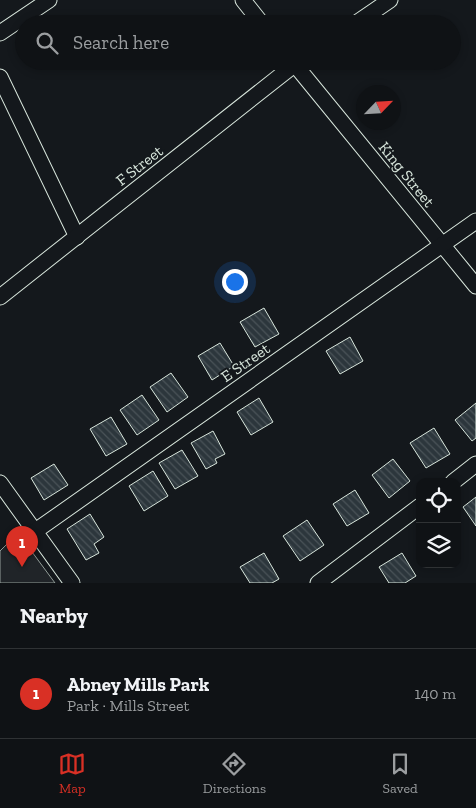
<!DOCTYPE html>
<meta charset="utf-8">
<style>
body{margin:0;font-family:"Zilla Slab",serif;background:#1d2022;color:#f1f3f6}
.controls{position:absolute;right:15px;bottom:15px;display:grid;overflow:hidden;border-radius:10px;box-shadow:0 2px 8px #0003}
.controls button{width:45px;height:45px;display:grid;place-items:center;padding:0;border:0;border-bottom:1px solid #2f3234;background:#0f1215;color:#f1f3f6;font:25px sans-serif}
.compass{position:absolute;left:356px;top:85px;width:45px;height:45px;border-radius:50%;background:#0f1215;box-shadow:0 2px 8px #0003;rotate:65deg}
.you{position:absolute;left:234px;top:281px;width:18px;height:18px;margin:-12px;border:4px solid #fff;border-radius:50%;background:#1a73e8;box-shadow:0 0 0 8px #1a73e833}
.badge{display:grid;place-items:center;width:32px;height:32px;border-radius:50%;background:#d93025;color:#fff;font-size:16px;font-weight:700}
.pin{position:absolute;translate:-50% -41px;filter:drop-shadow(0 1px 2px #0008)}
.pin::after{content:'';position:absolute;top:26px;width:18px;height:15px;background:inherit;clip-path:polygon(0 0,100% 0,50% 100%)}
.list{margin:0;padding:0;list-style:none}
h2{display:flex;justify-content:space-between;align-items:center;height:65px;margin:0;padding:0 20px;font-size:21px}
h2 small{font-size:16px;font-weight:400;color:#9b9ea0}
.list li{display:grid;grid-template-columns:32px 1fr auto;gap:15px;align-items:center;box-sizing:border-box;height:90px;padding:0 20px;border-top:1px solid #2f3234}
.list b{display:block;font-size:19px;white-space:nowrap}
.list p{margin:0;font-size:16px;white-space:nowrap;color:#9b9ea0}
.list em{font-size:16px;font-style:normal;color:#9b9ea0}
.icon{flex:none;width:28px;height:28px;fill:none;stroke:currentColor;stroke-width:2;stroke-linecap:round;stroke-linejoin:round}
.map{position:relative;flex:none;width:476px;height:583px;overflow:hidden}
.search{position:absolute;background:#0f1215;box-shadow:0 2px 8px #0003;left:15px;right:15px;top:15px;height:55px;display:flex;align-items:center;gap:12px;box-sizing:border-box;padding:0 18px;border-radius:28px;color:#9b9ea0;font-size:19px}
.sheet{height:155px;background:#0f1215}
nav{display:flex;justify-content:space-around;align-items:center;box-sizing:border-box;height:70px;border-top:1px solid #2f3234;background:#0f1215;font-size:14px;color:#9b9ea0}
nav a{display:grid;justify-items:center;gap:2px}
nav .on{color:#d93025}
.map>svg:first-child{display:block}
</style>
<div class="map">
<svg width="476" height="583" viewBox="0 0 476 583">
<defs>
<pattern id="building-back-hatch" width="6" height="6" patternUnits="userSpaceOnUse" patternTransform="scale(1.25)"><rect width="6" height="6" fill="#2c363c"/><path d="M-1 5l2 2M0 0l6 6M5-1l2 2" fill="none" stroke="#4a5358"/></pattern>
</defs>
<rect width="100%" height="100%" fill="#14181c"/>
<polygon fill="#202428" stroke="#939e99" points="18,533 55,583 0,583 0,551"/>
<g fill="url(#building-back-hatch)" stroke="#d8e6dc">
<polygon points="264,308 279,334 255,347 240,322"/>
<polygon points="350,337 363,361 340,374 326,351"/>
<polygon points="220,343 234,366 212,380 198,356"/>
<polygon points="171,373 188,397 167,412 150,387"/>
<polygon points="142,395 159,420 137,435 120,410"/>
<polygon points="259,398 273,422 251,435 237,412"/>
<polygon points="476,403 476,438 472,441 455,420"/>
<polygon points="111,417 127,444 106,456 90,429"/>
<polygon points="434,428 450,454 426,468 410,443"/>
<polygon points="213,431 225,454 215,459 217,463 206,469 191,443"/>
<polygon points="182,450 198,476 175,489 159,463"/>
<polygon points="393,459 410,481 389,498 372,475"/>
<polygon points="54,464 68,485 44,500 31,478"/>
<polygon points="153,471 168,496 144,511 129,486"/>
<polygon points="355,490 369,513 347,526 333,504"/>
<polygon points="476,497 476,526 463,507"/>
<polygon points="90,514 104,537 94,544 99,553 86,560 67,529"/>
<polygon points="307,520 324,545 300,561 283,536"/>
<polygon points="264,553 279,579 272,583 250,583 240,567"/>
<polygon points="402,553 416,576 405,583 389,583 379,567"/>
</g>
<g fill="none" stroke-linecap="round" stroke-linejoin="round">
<g stroke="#d8e6dc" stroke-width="17">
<g id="street">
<polyline points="243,0 262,24"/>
<polyline points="355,24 390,0"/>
<polyline points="0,33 49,0"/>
<polyline points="292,61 476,286"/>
<polyline points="0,77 77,237"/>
<polyline points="0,297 299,61"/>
<polyline points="453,482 476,464"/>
<polyline points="0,483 72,583"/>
<polyline points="34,532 476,221"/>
<polyline points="318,583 420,506"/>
</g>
</g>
<use href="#street" stroke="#14181c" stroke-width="15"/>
</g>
<g text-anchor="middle" stroke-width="4" stroke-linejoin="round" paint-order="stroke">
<g font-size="16" fill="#d8e6dc" stroke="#14181c">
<text transform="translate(139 165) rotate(-38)" y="6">F Street</text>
<text transform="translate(407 174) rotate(51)" y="6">King Street</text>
<text transform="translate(245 362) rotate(-35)" y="6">E Street</text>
</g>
</g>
</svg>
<div class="controls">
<button><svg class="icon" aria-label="locate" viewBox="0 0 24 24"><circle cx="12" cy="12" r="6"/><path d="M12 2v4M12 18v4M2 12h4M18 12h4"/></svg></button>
<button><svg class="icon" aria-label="layers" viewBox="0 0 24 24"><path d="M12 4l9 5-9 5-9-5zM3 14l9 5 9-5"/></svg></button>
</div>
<svg class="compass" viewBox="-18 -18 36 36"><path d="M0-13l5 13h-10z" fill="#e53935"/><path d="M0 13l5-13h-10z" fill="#9b9ea0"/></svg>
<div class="you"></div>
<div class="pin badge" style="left:22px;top:567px">1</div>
<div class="search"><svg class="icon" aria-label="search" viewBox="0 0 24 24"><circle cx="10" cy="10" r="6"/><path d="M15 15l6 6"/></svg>Search here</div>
</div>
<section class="sheet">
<h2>Nearby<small></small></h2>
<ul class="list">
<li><span class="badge">1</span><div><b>Abney Mills Park</b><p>Park · Mills Street</p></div><em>140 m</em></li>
</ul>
</section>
<nav>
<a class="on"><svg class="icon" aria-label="map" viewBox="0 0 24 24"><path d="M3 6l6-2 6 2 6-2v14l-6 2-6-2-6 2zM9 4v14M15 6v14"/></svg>Map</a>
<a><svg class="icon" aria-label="directions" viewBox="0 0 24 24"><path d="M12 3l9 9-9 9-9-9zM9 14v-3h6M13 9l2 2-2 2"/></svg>Directions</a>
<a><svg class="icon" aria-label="saved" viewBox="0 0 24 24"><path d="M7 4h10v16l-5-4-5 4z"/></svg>Saved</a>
</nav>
